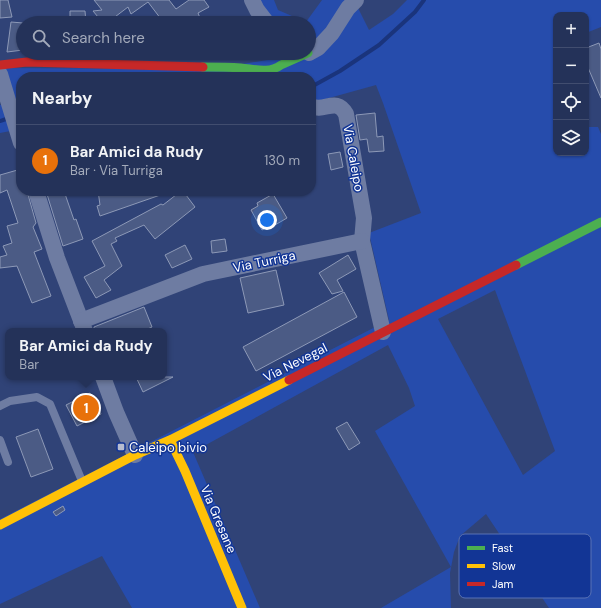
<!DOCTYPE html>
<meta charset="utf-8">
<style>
body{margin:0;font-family:"DM Sans",sans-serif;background:#2c3a5f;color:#f1f3f6}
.controls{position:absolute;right:12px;top:12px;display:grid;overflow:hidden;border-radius:8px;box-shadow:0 1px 3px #0004}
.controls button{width:36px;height:36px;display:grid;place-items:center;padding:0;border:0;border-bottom:1px solid #414d6f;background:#243259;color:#f1f3f6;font:20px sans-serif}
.you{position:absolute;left:267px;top:220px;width:14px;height:14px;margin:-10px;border:3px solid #fff;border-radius:50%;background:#1a73e8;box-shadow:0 0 0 6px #1a73e833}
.badge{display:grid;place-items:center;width:26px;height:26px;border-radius:50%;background:#b7bdcf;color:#fff;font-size:13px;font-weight:700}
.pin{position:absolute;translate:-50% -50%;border:2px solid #fff;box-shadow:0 1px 4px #0006}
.popup{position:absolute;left:5px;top:328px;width:162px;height:52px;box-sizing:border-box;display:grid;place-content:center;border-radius:8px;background:#243259;filter:drop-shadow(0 1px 3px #0005);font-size:13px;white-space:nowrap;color:#a3aaba}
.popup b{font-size:15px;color:#f1f3f6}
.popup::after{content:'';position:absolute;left:50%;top:100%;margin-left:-8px;border:8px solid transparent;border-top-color:#243259}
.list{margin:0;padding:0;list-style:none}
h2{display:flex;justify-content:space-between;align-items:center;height:52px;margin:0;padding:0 16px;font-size:17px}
h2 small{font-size:13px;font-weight:400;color:#a3aaba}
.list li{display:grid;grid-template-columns:26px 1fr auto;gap:12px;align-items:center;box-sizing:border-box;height:72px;padding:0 16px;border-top:1px solid #414d6f}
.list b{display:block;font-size:15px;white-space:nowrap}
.list p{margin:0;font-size:13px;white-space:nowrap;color:#a3aaba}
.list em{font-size:13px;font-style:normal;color:#a3aaba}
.icon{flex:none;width:22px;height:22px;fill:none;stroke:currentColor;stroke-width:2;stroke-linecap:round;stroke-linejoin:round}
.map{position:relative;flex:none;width:601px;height:608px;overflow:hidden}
.search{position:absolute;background:#243259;box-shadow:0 1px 3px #0004;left:16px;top:16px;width:300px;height:44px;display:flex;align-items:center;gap:10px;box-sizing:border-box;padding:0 14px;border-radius:22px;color:#a3aaba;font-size:15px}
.panel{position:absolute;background:#243259;box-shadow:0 1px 3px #0004;left:16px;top:72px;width:300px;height:124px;border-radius:16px}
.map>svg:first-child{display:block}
</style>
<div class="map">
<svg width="601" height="608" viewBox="0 0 601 608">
<rect width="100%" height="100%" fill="#304377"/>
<path fill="#264cac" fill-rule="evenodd" d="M257,0H274L278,10L306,22L322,0H354L369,30L393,14L407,0H601V27L586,33V15H556V42L553,43L556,52V153H586V127H598L601,134V608H549L486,514L460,536L454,552L450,573L451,608H381L451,567L375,431L415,406L409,388L388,345L193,452L260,608H132L102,556L0,604V519L389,320L369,233L421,213L383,103L376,85L311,103V77H21V129L0,133V105L12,102L1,68L213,69L309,53V23H270ZM495,290L555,451L523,475L438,319Z"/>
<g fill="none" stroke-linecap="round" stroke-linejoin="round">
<g stroke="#1a347c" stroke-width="4">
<polyline points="311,87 340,71 379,45 415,12 424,0"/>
<polyline points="0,121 9,118"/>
</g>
</g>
<g fill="#4b5b85" stroke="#8d99b7">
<polygon points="0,0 8,0 12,17 0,18"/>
<polygon points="94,0 169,0 176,9 189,0 204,0 209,7 198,13 202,23 164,23 148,2 131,14 128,7 107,23 103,23 93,11 102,10"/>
<polygon points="70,11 85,11 86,23 70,23"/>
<polygon points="11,22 23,23 23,50 7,52"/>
<polygon points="599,43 601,49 601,98 586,63 586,48"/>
<polygon points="375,113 377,137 383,136 384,151 369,152 367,139 360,140 356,115"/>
<polygon points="340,152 343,167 331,170 328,154"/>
<polygon points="21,169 21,191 27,191 36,223 33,227 42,249 34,252 51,296 32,303 17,266 0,268 0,257 7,255 3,246 12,243 7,226 18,223 7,190 0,193 0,175"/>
<polygon points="46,191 64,191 74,220 76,219 83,239 63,246"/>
<polygon points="98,191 166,191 166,193 100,216 97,206 100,205"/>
<polygon points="181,191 183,191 195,207 155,239 144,225 115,238 117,241 111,244 122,266 104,280 111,290 96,298 84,277 105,266 92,241 161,204 163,205"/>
<polygon points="273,194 287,218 275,225 274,223 262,230 251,210 258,206 257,203"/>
<polygon points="225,239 227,251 212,253 211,241"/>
<polygon points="185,245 192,259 172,268 165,255"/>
<polygon points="348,255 356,269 337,280 343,291 332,294 319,273"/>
<polygon points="276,270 284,305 248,313 240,278"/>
<polygon points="344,292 357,317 256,371 243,347"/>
<polygon points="144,307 152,327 143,331 94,331 94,327"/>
<polygon points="136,377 173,377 143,392"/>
<polygon points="90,393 101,414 77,426 66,405"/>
<polygon points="347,422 360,443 349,450 336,428"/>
<polygon points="38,429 53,469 31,477 16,437"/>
<polygon points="63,506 65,510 56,516 53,512"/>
</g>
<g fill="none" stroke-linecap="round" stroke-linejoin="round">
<g stroke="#6e7ca2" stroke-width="8">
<polyline points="0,406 10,401 37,397 50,404 82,481"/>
<polyline points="0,440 8,462"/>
</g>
<g stroke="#6e7ca2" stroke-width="16">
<polyline points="252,0 257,10 267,23"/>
<polyline points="309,53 318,48 332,33 348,8 356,0"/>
<polyline points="0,74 21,143"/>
<path d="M311,106C324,113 336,96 346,114L364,218L362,241L383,332"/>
<polyline points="36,191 57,258 85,331"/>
<polyline points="81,321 203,274 362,241"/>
<polyline points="103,377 116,412 135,455"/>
</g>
<g stroke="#4caf50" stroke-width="9">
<path d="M203,67C215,67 228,67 241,68C254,69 269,74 281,65L308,53"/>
<polyline points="516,265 601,222"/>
</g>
<g stroke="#ffc107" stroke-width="9">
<polyline points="170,440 185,471 242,608"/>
<polyline points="0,525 135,455 170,440 289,380"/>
</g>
<g stroke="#c62828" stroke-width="9">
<polyline points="0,65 27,62 203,67"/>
<polyline points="289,380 516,265"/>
</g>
</g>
<rect fill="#b7bdcf" stroke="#123595" stroke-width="1.5" x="117" y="443" width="8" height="8" rx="2"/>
<g text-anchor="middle" stroke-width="3" stroke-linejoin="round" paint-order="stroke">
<g font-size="13" fill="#fff" stroke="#123595">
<text transform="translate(354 158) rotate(80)" y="5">Via Caleipo</text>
<text transform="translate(264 261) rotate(-12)" y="5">Via Turriga</text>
<text transform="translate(295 362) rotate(-27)" y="5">Via Nevegal</text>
<text transform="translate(219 519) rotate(67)" y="5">Via Gresane</text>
</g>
<g font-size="13" fill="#fff" stroke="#123595" text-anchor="start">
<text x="129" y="452">Caleipo bivio</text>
</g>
</g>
<rect x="459" y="534" width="132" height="64" rx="6" fill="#123595" stroke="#5972b5" stroke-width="1"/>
<rect x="467" y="546" width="18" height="4" fill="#4caf50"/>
<rect x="467" y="564" width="18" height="4" fill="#ffc107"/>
<rect x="467" y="582" width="18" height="4" fill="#c62828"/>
<g font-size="11" fill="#fff">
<text x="492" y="552">Fast</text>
<text x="492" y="570">Slow</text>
<text x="492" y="588">Jam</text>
</g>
</svg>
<div class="controls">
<button>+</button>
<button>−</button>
<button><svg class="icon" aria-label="locate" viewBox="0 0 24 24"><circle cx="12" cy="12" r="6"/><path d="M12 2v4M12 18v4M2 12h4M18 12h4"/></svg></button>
<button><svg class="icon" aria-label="layers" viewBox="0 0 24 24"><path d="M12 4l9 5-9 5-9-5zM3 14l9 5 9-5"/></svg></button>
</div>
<div class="you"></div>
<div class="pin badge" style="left:86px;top:408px;background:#e8710a">1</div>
<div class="popup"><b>Bar Amici da Rudy</b>Bar</div>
<div class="search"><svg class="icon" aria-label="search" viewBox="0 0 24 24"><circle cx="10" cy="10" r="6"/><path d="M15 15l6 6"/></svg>Search here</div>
<section class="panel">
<h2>Nearby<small></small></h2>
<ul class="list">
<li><span class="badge" style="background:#e8710a">1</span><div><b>Bar Amici da Rudy</b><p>Bar · Via Turriga</p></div><em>130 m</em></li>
</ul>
</section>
</div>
